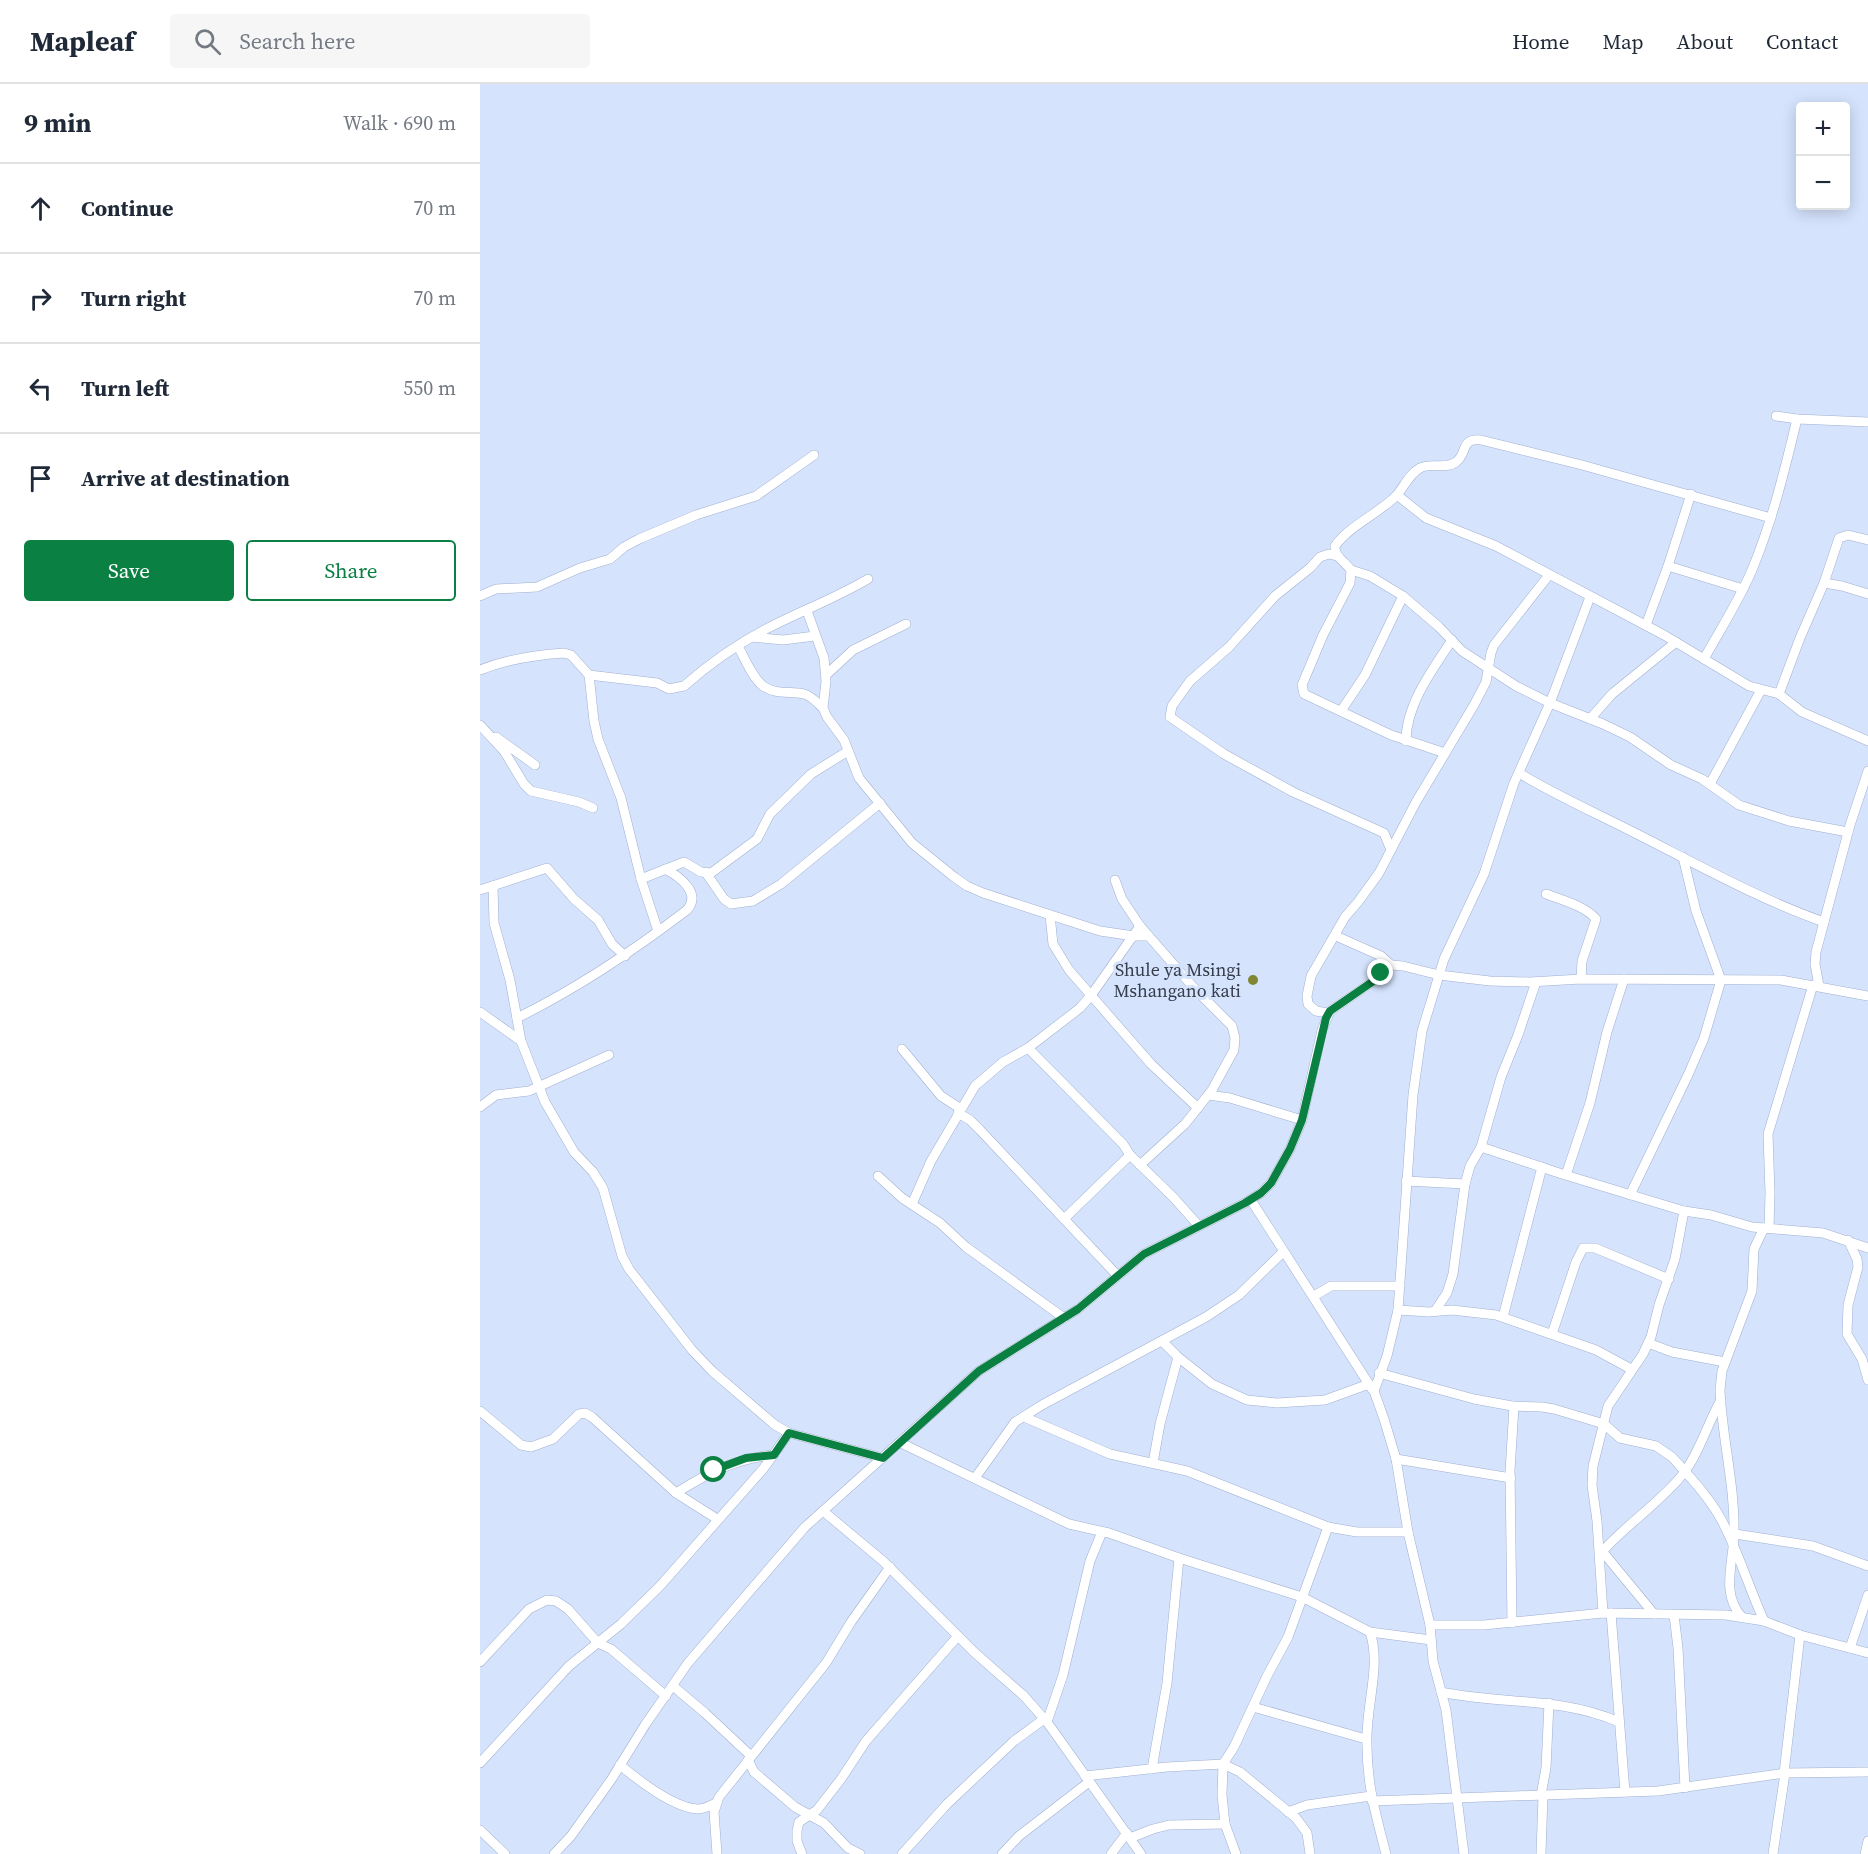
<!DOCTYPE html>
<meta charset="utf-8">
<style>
body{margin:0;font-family:"Source Serif 4",serif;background:#f6f6f7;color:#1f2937}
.controls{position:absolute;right:18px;top:18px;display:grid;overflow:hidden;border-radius:6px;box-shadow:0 3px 15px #0003}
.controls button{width:54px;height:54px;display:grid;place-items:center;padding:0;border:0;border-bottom:2px solid #e0e1e3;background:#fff;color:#1f2937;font:30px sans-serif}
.stop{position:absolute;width:18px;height:18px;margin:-14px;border:4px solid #0b8043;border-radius:50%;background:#fff}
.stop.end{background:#0b8043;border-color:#fff;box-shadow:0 2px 6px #0008}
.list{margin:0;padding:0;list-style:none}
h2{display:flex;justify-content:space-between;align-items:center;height:78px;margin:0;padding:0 24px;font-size:26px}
h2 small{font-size:20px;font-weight:400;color:#747a83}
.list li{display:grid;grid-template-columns:39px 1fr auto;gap:18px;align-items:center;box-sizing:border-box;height:90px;padding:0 24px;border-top:2px solid #e0e1e3}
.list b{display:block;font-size:22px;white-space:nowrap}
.list em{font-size:20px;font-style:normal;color:#747a83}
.actions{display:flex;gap:12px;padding:18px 24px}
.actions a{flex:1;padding:14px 0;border:2px solid #0b8043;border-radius:6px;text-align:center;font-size:21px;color:#0b8043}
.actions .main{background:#0b8043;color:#fff}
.icon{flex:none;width:33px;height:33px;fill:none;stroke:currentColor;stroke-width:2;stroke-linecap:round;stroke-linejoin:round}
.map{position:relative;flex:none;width:1388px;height:1770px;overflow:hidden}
header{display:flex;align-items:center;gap:36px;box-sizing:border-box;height:84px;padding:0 30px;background:#fff;border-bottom:2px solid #e0e1e3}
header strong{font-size:28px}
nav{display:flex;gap:33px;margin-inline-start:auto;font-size:21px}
.search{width:420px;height:54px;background:#f6f6f7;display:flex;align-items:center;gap:15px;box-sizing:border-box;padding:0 21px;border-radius:6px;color:#747a83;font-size:22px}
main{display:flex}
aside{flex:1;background:#fff}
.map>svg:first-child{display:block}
</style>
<header>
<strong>Mapleaf</strong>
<div class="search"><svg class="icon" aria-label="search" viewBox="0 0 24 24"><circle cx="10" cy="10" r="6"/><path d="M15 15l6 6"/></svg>Search here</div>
<nav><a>Home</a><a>Map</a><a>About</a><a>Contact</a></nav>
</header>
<main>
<aside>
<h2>9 min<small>Walk · 690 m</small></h2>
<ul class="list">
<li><svg class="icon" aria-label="ahead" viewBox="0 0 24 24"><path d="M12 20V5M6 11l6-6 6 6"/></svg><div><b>Continue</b></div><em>70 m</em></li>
<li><svg class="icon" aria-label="right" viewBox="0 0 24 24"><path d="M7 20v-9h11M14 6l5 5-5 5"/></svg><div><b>Turn right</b></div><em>70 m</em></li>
<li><svg class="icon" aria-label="left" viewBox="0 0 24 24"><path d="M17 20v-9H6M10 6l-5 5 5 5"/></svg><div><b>Turn left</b></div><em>550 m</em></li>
<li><svg class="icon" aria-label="arrive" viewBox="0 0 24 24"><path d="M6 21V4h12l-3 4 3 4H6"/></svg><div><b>Arrive at destination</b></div></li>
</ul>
<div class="actions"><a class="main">Save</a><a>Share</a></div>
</aside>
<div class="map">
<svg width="1388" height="1770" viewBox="0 0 1388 1770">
<rect width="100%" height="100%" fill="#d5e3fd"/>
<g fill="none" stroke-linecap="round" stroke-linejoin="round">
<g stroke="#a0b0d0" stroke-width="10">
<g id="street">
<polyline points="1296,332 1317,335 1388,338"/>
<polyline points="917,411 946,434 1016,462 1184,551 1269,602 1299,610 1322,628 1388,657"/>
<polyline points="857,472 849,470 840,473 830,484 795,512 749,563 710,597 692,622 690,633 744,670 813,708 904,749 911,766"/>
<polyline points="1188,482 1263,505"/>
<polyline points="871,486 890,492 923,512 959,543 982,567 1036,602 1070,619 1123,640 1150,653 1191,681 1222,695 1259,721 1309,737 1368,748"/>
<polyline points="1344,499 1362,502 1388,510"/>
<polyline points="0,512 16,505 57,503 100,484 130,475 144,463 159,455 216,431 276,412 334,371"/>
<polyline points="327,527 344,574 346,597 343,624 347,633 364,656 379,694 432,759 474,793 487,802 503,809 620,847 654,852 668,852"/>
<polyline points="1166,541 1188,482 1211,410"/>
<polyline points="272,553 303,556 335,552"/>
<path d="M258,562C265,575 272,593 283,602C296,611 310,607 324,610C332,612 337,619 343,624"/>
<path d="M1224,575C1241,544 1261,514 1274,481C1293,434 1305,385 1317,335"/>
<path d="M0,586C27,575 55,571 84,569L91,571L109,591L177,599L189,605L204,602C229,580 259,559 288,544C321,527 356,514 388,495"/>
<polyline points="109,591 114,637 118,655 141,714 161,795 178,847"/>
<polyline points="346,591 373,566 426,540"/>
<polyline points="1299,610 1320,554 1344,499 1359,454 1368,451 1388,456"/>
<polyline points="861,627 885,591 923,512"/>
<polyline points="1110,635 1132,610 1196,558"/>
<polyline points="0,641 24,667 44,700 51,707 99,718 113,724"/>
<polyline points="16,653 55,681"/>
<path d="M926,657C926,621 952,586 972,556"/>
<path d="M965,669L911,651L824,610L822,601L843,551L870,499L871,486C865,478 854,472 855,462C869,442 899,429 916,412C924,403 929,390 940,384C951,378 965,386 976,378C988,369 980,354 1001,356L1102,381L1291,434"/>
<path d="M1039,689C1077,712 1118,730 1157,750C1218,781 1279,815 1344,838"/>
<polyline points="1230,700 1281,606"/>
<polyline points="226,789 244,815 251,820 273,817 301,800 400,719"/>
<polyline points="161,795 204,778 221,788 231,789 277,755 290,730 331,690 368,667"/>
<polyline points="635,796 642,815 660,842 714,904 752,942 755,954 754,966 732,1006 705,1040 660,1081"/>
<polyline points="13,802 14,839 30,896 41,957 65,1018 94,1068 113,1088 123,1104 142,1172 149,1185 212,1266 232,1287 295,1341 309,1349 403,1374"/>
<polyline points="0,806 67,784 94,815 118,836 132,860 145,872"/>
<path d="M1066,810C1082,816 1105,822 1116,835L1102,877L1101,895"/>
<polyline points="570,831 573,860 589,886 671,980 718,1024"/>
<polyline points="856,852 901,872 911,881"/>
<polyline points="1339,902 1335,880 1336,868 1370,741 1388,687"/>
<polyline points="0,928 41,957"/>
<polyline points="848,929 836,927 828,920 827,912 831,892 865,833 878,818 899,789 936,718 994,621 1006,598 1011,569 1014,561 1069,491"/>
<path d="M37,934C98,904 153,867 207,826C222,809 199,792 185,785"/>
<polyline points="548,964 643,1060 650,1071 694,1114 719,1142"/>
<polyline points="422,965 461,1012 481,1025"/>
<polyline points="728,1011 750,1014 822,1036"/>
<polyline points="0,1023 16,1011 49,1007 129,971"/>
<polyline points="478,1029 490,1036 500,1046 637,1191"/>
<polyline points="1001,1063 1082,1090 1204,1127 1231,1131 1272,1143 1343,1149 1388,1164"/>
<polyline points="1086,1091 1110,1019 1127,948 1144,895"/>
<polyline points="398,1092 422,1114 460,1139 486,1163 584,1234"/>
<polyline points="926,1097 985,1100"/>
<polyline points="1150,1111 1208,991 1224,954 1241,896 1216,827 1203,773"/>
<polyline points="771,1116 892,1305"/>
<polyline points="432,1120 451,1077 495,1002 523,978 548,964 600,924 612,910 660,842"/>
<polyline points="584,1135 650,1071"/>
<polyline points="1289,1144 1290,1109 1288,1050 1333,901"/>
<polyline points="1368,1156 1377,1175 1378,1183 1368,1221 1367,1250 1382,1275 1388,1296"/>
<polyline points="834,1212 851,1202 920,1202"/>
<polyline points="918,1226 949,1228 972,1226 1016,1231 1116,1266 1151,1285"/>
<polyline points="955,1227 967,1209 973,1190 985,1100 990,1082 1001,1063 1021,993 1038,951 1056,898"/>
<polyline points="1023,1233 1062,1083"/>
<polyline points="1072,1250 1096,1178 1103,1164 1115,1164 1189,1195"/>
<polyline points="682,1257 698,1273 732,1300 767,1316 797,1319 845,1316 889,1300"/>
<polyline points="1168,1259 1192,1268 1245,1278"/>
<path d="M899,1289L994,1315L1032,1322L1062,1323L1074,1325L1124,1340L1140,1354L1176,1362L1192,1373C1211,1394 1233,1417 1245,1443C1260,1473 1270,1506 1284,1537"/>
<polyline points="0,1327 41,1361 51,1363 73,1355 99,1330 105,1329 112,1333 196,1409 237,1435"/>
<polyline points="544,1333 630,1370 707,1387 848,1443 877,1448 928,1448"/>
<polyline points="421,1359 589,1440 629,1449 699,1474 822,1513 890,1548 951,1556"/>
<polyline points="916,1375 1031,1394"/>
<polyline points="673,1379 680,1340 698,1273"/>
<polyline points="495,1394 535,1338 562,1321 726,1233 759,1211 803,1168"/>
<path d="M196,1409C228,1389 256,1374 294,1371"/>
<polyline points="343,1427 403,1477 494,1568 544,1612 567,1638 661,1770"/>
<polyline points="1255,1450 1333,1462 1388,1482"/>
<polyline points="1122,1467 1174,1530"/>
<path d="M1120,1470C1145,1441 1179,1420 1203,1390C1219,1370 1228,1338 1241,1316"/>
<polyline points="1123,1529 1117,1437 1112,1401 1113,1382 1128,1322 1163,1270 1171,1253 1179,1221 1195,1175 1204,1127"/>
<polyline points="1131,1529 1145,1708"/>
<polyline points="1194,1531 1198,1564 1205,1704"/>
<path d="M1262,1533C1240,1510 1254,1477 1254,1449C1255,1401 1242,1354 1240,1306L1242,1287L1272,1207L1274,1165L1284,1144"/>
<polyline points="1032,1539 1030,1387 1034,1322"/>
<polyline points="950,1541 1004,1541 1123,1529 1246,1531 1284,1537 1320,1551 1388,1569"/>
<path d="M890,1548C901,1581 887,1618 887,1653C886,1697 895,1728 906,1770"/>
<polyline points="1370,1564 1388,1511"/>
<polyline points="0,1578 49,1525 67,1516 76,1517 88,1525 118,1559 131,1565 186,1612"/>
<polyline points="193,1602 225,1629 271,1672"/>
<path d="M961,1608C1023,1621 1078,1612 1139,1638"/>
<polyline points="773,1623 886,1655"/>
<polyline points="567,1638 583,1591 610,1477 622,1448"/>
<polyline points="268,1676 274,1688 315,1723 344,1739 368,1764 380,1770"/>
<polyline points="0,1679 89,1582 141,1540 180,1502 283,1385 309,1349"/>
<path d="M140,1681C158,1696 194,1724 218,1725C224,1725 230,1722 236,1719"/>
<polyline points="672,1685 687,1599 699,1474"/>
<polyline points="1304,1689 1320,1551"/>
<polyline points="605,1692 687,1683 743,1680 760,1688 816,1734 827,1749 830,1770"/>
<polyline points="1061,1711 1066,1684 1069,1619"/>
<polyline points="892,1717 1178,1707 1305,1689 1388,1688"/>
<polyline points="808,1728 827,1721 891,1712"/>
<polyline points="0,1746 25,1770"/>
<polyline points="650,1754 673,1745 689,1741 745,1740"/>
<polyline points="74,1770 91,1752 131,1696 165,1641 208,1579 325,1443 499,1287 598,1225 664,1170 765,1119 781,1109 791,1099 810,1065 822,1036 842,946 850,927 892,898 911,881 923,882 959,891 1010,897 1050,898 1101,895 1301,896 1388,912"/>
<polyline points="237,1770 234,1728 239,1713 346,1579 371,1538 410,1483"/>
<polyline points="322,1770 317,1757 317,1747 319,1738 337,1726 361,1695 386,1657 478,1552"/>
<polyline points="422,1770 467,1720 534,1657 564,1635"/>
<polyline points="522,1770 539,1752 609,1698"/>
<polyline points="631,1770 647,1749"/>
<polyline points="756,1770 745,1740 742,1711 743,1680 754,1663 787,1592 808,1553 848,1443"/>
<polyline points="984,1770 966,1626 953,1577 950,1541 928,1448 916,1375 904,1335 894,1307 907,1272 918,1226 933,1011 942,947 964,875 1004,790 1034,699 1070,619 1110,513"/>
<polyline points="1061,1770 1063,1711"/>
<polyline points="1293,1770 1305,1689"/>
<polyline points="1385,1770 1388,1757"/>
</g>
</g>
<use href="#street" stroke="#fff" stroke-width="9"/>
</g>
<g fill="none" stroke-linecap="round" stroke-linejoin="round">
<polyline stroke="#0b8043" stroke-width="8" points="234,1386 266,1374 294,1371 309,1349 403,1374 499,1287 598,1225 664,1170 765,1119 781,1109 791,1099 810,1065 822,1036 846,934 850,927 892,898 901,889"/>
</g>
<circle fill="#808631" stroke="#d5e3fd" stroke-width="2" cx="773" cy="896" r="6"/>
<g text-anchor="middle" stroke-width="6" stroke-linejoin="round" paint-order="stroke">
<g font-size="18" fill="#363d4a" stroke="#d5e3fd" text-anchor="end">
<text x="761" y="892">Shule ya Msingi<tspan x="761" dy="21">Mshangano kati</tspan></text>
</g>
</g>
</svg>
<div class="controls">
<button>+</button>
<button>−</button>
</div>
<div class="stop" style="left:234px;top:1386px"></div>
<div class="stop end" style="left:901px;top:889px"></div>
</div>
</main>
